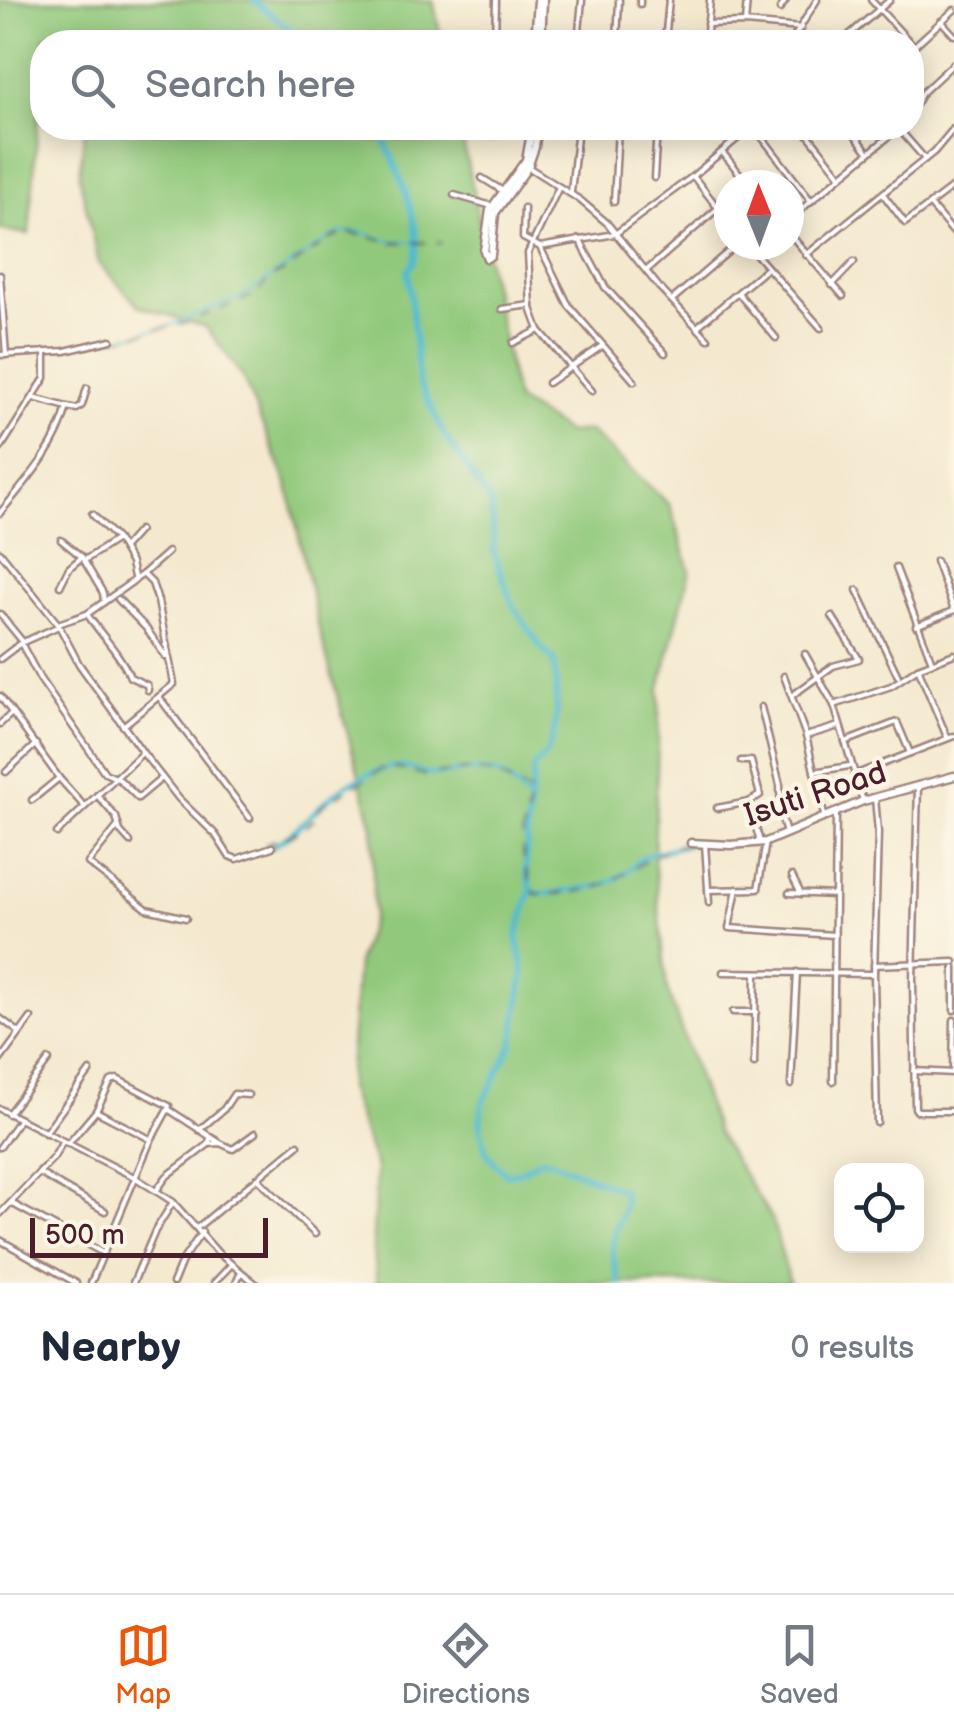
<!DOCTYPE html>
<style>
body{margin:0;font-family:"Balsamiq Sans",sans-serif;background:#f2f2f3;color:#1f2937}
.controls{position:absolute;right:30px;bottom:30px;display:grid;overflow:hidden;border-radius:20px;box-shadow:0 5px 25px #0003}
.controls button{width:90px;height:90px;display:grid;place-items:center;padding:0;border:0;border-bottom:2px solid #e0e1e3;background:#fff;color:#1f2937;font:50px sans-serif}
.compass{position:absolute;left:714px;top:170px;width:90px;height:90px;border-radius:50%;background:#fff;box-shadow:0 5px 25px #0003;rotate:359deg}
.scale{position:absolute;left:30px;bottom:25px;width:238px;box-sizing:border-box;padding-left:10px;border:5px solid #4a1f2b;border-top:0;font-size:28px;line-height:35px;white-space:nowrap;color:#4a1f2b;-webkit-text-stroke:8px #fcf5e5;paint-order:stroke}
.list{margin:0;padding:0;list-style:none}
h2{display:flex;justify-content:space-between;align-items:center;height:130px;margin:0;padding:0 40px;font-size:42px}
h2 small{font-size:32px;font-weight:400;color:#747a83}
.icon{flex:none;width:55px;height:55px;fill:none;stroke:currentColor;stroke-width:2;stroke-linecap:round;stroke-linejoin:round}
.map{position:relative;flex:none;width:954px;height:1283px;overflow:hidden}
.search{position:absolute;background:#fff;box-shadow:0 5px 25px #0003;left:30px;right:30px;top:30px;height:110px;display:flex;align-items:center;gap:25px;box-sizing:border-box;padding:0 35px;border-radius:40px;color:#747a83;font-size:38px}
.sheet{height:310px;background:#fff}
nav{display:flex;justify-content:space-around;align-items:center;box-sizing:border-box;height:140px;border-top:2px solid #e0e1e3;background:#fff;font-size:28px;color:#747a83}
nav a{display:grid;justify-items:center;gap:5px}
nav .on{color:#ea580c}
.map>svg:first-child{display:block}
</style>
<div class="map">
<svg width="954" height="1283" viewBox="0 0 954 1283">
<rect width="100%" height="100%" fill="#fcf5e5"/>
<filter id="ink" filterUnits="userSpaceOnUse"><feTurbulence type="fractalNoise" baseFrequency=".01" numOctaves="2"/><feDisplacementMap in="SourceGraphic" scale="20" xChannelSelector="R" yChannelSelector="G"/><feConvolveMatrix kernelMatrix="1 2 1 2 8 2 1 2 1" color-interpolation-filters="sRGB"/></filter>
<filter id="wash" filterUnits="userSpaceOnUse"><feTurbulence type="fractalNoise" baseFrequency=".0048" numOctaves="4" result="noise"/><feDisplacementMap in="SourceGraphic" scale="40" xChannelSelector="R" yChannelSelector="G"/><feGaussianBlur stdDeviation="2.25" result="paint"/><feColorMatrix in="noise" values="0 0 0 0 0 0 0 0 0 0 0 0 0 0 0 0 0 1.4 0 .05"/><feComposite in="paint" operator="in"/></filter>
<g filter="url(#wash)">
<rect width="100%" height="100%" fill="#f4e9cf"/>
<g fill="#91c97c" stroke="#6e7454" stroke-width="2.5">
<polygon points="0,0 433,0 442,42 80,42 76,32 45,37 29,234 0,230"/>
<polygon points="85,128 460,128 516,400 568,433 589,431 670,505 690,571 660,688 654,858 667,989 717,1133 772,1219 790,1283 377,1283 373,1241 376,1168 348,1088 357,963 373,916 373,827 318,625 288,486 242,376 206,327 139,306 99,264 79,175"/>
</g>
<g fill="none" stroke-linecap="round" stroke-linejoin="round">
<polyline stroke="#51bbcd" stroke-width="2.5" points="112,339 167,327 243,296 337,233 358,231 386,240 418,242"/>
<g stroke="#51bbcd" stroke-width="5">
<path d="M272,847C301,829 313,810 338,791C350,782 372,772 387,768C406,762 422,776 441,774C484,768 502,765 530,803"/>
<polyline points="530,892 547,894 604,885 624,874 644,856 691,843"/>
</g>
<g stroke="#51bbcd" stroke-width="6">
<polyline points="253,0 289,28 302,42"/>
<path d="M377,128C393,152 434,249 408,270L419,383L445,436L492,505L494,553L513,606L542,649L554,660C556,691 564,746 534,766L527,829L526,870L531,889L517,937L524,971L513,1043L482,1104L480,1128L487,1154L507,1175L522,1171L540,1159L549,1160L623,1191C627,1214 616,1220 613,1240C611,1255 616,1269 619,1283"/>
</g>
<g stroke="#4c5664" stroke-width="2.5" stroke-dasharray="12 10" stroke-linecap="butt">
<polyline points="114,339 186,323 257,294 271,276 281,273 332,238 348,232 392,242 442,243"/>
<path d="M265,844L302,830L313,820L322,805L387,766L425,775L467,770L495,774L529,792C530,808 526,817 523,831C520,852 527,875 535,894C556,894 587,893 605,884C633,872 660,846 691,844"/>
</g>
</g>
</g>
<g filter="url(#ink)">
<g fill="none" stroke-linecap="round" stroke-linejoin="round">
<g stroke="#9f847d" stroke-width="9">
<g id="minor">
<polyline points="871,0 910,42"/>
<polyline points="640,4 640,0"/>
<polyline points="780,9 786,0"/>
<polyline points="941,21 954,35"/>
<polyline points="745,23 747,0"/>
<polyline points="707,24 745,23 801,28"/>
<polyline points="417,42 416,32 495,34"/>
<polyline points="495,42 496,0"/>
<polyline points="578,42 582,0"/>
<polyline points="617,42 619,0"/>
<polyline points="665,42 669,0"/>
<polyline points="706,42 710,0"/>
<polyline points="791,42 817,0"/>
<polyline points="841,42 890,0"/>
<polyline points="912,48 954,10"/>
<polyline points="912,110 922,93 954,63"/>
<polyline points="755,128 811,201 789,220"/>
<polyline points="803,128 840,175"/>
<polyline points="850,128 868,152"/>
<polyline points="899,129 925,159"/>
<polyline points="494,135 494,128"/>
<polyline points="697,138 697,128"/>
<polyline points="723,153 749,185"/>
<polyline points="528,167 580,200 607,223 659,287 708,339"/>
<polyline points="693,176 729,222"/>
<polyline points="482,178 503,191"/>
<polyline points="654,178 657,128"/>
<polyline points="559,187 528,253 531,308 539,330 592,391"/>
<polyline points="571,192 578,128"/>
<polyline points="883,194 905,223 954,186"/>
<polyline points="454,195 492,206"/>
<polyline points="811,201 899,128"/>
<polyline points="614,202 618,128"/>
<polyline points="930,205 954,233"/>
<polyline points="524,208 523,238 540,247 569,306 634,381"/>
<polyline points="789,233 843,296"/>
<polyline points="579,239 605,287 665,353"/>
<polyline points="748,245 821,328"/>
<polyline points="540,247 615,234 693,176 750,128"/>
<polyline points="806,255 934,152 954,128"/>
<polyline points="647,270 718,208"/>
<polyline points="0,275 6,355"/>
<polyline points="832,285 854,262"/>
<polyline points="739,294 776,338"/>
<polyline points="672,300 736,245"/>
<polyline points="502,309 531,305"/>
<polyline points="697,327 766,269"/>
<polyline points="513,343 539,330"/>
<polyline points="0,355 65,351 111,340"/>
<polyline points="548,383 602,346"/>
<polyline points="67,407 77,409 82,405 87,388"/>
<polyline points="0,449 45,378 45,352"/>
<path d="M0,513C27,480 56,449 67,407L34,398"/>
<polyline points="92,514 117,539"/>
<polyline points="61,540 82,557"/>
<polyline points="123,548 139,530"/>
<polyline points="0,552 58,624 79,664 143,753 179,799 215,834 229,856 237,859 272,847"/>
<polyline points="85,560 117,539 131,563 134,577"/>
<polyline points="936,561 954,610"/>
<polyline points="896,568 932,662"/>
<polyline points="60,586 69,568 82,557 103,593 104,602"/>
<polyline points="857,590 898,676"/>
<polyline points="118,599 146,628 166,657"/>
<polyline points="0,614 23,642"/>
<path d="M87,614C101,635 121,655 130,677L147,685L148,690"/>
<polyline points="58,624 87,614 143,574"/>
<polyline points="916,626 953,611"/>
<polyline points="21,643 40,679 105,773 120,780 138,798 162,778"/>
<polyline points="805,654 834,705 863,801"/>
<polyline points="0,659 21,643 59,626"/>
<polyline points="918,668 947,737"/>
<polyline points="784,676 806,736 824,815"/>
<polyline points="793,695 833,666 859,659 832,616"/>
<polyline points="0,696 59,778"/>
<polyline points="159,697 250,818"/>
<polyline points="834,705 891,686 918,668 954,654"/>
<polyline points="761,707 780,785 781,815 786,834"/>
<polyline points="0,724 12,713"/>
<polyline points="123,726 174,684 158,601 152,583 143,574 168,552"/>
<polyline points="806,736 839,726"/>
<polyline points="845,742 897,722 910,753"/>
<polyline points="6,772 36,744"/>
<polyline points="814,772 849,766"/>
<polyline points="854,775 954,736"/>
<polyline points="918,785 913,980 915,1108 917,1111 954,1111"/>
<polyline points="97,795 116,817 120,831 130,842"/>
<polyline points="875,798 878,832 874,974 877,1123"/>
<polyline points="32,800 59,778 84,806"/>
<polyline points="749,803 760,842"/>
<polyline points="717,808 749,802 760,795 751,761 741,761"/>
<polyline points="118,826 88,863 147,909 186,918"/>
<polyline points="57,833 141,754"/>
<polyline points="705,844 709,903"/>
<polyline points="792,876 801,894"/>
<polyline points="737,889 729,928 834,935"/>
<polyline points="708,890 758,889 766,842"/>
<polyline points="789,893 835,895"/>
<polyline points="874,965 954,962"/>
<polyline points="954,967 954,1010"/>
<polyline points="723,972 873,974"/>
<polyline points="733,1012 756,1012"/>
<polyline points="0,1018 20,1033 0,1060"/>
<polyline points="20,1033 31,1018"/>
<polyline points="754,1064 756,974"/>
<polyline points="914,1071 954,1073"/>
<polyline points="953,1073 954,1020"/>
<polyline points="833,1081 836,812"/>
<polyline points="791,1085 797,972"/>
<polyline points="0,1109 136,1178 173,1202 218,1253 255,1283"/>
<polyline points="96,1111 150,1139"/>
<polyline points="8,1114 49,1060"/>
<polyline points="199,1130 224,1109 234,1094 248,1095"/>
<polyline points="45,1133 90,1071"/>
<polyline points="68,1144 96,1111 111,1081 117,1079 169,1106 168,1109 220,1143"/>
<polyline points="209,1144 220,1143 233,1149 255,1133"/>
<polyline points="0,1147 19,1120"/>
<polyline points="39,1173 105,1211"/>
<polyline points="258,1179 315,1234"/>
<polyline points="156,1191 167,1176 209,1144 210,1137"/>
<polyline points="11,1203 103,1253"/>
<polyline points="0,1214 54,1157 62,1143"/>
<polyline points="198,1227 298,1145"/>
<polyline points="0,1240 76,1283"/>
<polyline points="91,1283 151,1140 168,1109"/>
<polyline points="133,1283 155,1231 173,1202"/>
<polyline points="173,1283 182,1261 202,1232"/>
<polyline points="214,1283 231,1265"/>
<polyline points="236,1283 241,1272"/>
</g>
</g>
<g stroke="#9f847d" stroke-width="11">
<g id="tertiary">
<polyline points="535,42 538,0"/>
<polyline points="541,42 543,0"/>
<polyline points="487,258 484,251 490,210 526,160 532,128"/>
<polyline points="487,258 491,255 495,213 528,167 535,147 537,128"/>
<polyline points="691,843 731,845 766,842 863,801 954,776"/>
</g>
</g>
<use href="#minor" stroke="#fff" stroke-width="4"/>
<use href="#tertiary" stroke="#fff" stroke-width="6"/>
</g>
</g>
<g text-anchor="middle" stroke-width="9" stroke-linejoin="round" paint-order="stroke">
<g font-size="32" fill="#4a1f2b" stroke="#fcf5e5">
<text transform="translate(815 793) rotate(-18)" y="11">Isuti Road</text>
</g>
</g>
</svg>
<div class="controls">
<button><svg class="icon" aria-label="locate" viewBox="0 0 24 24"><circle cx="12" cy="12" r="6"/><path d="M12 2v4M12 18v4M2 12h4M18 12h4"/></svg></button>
</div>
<svg class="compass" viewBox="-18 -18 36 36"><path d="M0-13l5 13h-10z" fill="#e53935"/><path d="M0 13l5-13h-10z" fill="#747a83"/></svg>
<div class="scale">500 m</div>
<div class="search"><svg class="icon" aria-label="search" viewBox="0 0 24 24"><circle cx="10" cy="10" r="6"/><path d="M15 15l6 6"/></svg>Search here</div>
</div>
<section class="sheet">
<h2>Nearby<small>0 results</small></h2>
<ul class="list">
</ul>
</section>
<nav>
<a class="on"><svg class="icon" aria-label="map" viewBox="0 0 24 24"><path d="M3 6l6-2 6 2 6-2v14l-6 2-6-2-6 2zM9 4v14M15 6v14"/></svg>Map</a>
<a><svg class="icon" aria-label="directions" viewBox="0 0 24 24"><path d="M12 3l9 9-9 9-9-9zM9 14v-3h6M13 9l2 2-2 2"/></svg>Directions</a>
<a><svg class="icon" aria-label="saved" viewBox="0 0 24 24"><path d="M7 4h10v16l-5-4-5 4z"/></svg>Saved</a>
</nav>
